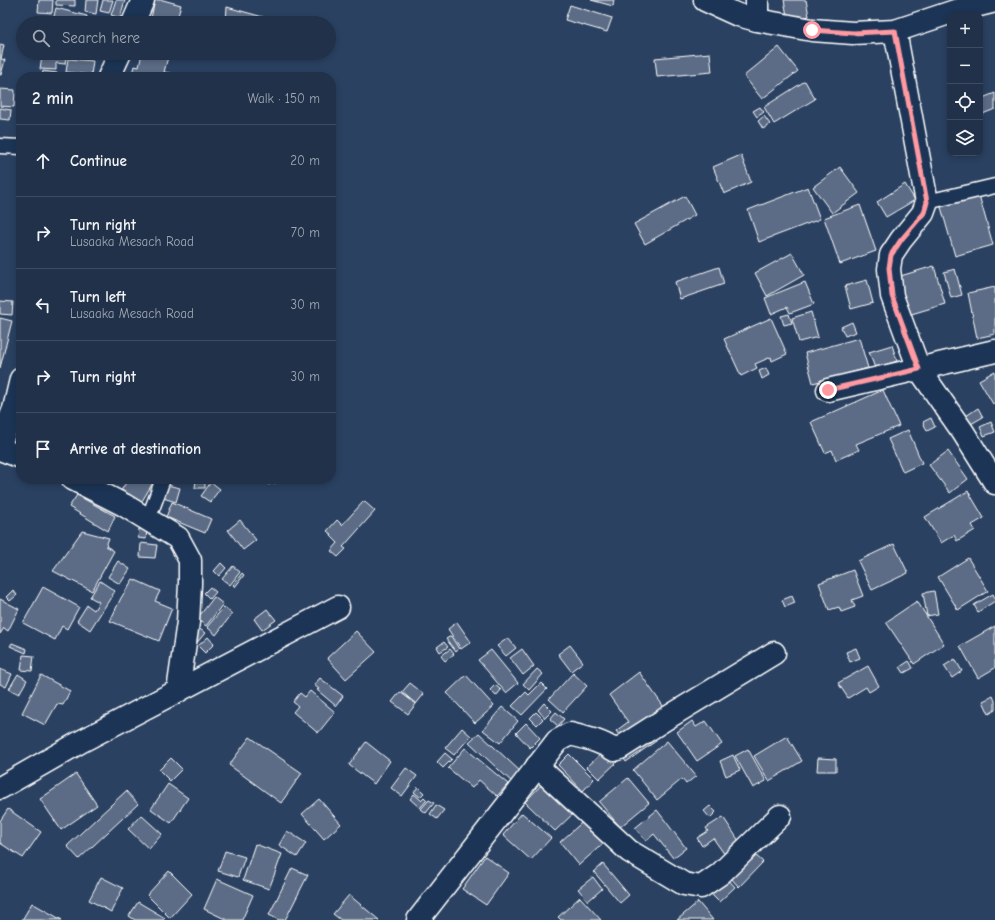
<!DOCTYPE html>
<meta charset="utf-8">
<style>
body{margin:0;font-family:"Comic Neue",sans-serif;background:#2d3d53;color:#f1f3f6}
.controls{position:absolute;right:12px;top:12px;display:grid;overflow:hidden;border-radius:8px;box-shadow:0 2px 6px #0003}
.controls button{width:36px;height:36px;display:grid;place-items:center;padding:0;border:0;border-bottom:1px solid #3d4c61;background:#203149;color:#f1f3f6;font:20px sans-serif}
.stop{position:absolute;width:12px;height:12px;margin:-9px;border:3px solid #ff9aa2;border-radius:50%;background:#fff}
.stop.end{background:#ff9aa2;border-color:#fff;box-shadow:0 1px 4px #0008}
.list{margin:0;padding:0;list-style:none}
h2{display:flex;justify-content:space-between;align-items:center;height:52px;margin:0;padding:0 16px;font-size:17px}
h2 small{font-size:13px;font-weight:400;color:#a2a9b4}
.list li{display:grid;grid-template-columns:26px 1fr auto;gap:12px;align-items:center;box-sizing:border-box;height:72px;padding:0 16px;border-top:1px solid #3d4c61}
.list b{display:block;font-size:15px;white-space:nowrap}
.list p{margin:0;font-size:13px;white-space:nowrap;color:#a2a9b4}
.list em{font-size:13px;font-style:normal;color:#a2a9b4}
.icon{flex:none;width:22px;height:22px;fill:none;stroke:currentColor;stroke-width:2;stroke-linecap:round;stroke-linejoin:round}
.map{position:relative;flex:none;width:995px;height:920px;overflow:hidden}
.search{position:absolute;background:#203149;box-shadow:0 2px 6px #0003;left:16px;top:16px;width:320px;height:44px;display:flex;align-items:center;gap:10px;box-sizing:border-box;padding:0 14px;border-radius:22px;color:#a2a9b4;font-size:15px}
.panel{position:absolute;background:#203149;box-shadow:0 2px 6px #0003;left:16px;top:72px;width:320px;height:412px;border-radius:16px}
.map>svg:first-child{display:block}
</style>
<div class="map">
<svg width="995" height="920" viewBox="0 0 995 920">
<rect width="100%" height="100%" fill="#2a4161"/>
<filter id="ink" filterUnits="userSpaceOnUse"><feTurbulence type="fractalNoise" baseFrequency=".025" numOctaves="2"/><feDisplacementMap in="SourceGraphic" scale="8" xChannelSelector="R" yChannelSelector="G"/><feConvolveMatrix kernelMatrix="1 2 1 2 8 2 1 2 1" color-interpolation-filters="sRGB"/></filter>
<g filter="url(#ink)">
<g fill="#5b6c86" stroke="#fff">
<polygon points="39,0 53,0 52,13 38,12"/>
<polygon points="56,0 75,0 75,6 56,5"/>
<polygon points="86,0 98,0 96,14 85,12"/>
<polygon points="103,0 113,0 109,13 100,11"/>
<polygon points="116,0 125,0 120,18 111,15"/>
<polygon points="155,0 163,0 181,5 176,23 150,23"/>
<polygon points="591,0 614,0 613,6"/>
<polygon points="784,0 806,0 809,16 788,21"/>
<polygon points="570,5 612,18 607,32 565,20"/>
<polygon points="227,7 277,21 277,23 232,23 226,21"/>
<polygon points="56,8 87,16 85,23 66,23 53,20"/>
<polygon points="0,44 4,45 1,59 5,60 1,75 0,75"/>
<polygon points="779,47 798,71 762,99 744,76"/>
<polygon points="68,53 89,53 89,57 68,54"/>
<polygon points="142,53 169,53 164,72 176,74 175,77 131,77 134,66 139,67"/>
<polygon points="710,53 712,72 657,77 655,58"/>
<polygon points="42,55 66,58 65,64 56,63 56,70 40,69"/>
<polygon points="68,59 93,61 91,75 66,72"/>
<polygon points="43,71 57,73 57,77 42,77"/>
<polygon points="805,81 815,99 774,124 764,107"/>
<polygon points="0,89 15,90 14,107 0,106"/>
<polygon points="995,93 995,109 980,115 980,99"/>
<polygon points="760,107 764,112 757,117 753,111"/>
<polygon points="0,108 11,110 10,120 0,119"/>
<polygon points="764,116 770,124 763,129 758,121"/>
<polygon points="741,155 751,182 724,194 713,167"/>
<polygon points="840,167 859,193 832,213 813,187"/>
<polygon points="905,184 915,200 886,217 877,202"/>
<polygon points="808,187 820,219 759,242 748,210"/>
<polygon points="979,195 993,245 955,256 941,207"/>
<polygon points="685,196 695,215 645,244 634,224"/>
<polygon points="860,205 876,251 840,264 824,218"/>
<polygon points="792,253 804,275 767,296 755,273"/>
<polygon points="934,266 945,304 908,315 897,277"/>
<polygon points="719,267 724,284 680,299 675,282"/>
<polygon points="955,269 962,295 951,298 944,272"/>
<polygon points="867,280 873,303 851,309 845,286"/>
<polygon points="805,282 814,304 790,313 787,307 771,314 765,298"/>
<polygon points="995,287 995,334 977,338 968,293"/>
<polygon points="0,301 13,302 12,315 0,314"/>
<polygon points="811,312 818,337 799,342 792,318"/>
<polygon points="789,314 792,323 784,325 781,316"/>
<polygon points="0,318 12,321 0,368"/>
<polygon points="771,318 787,354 772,361 771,357 755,364 757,368 741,376 724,339"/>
<polygon points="852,322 856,332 845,336 841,327"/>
<polygon points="859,338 868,368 813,383 805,353"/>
<polygon points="892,345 897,361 875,368 869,352"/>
<polygon points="766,368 769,375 762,379 759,371"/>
<polygon points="995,371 995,403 993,404 979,380"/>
<polygon points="883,390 899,426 856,444 859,450 836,460 832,450 825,453 811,422"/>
<polygon points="978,408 983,417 971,424 966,416"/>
<polygon points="931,418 935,427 927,431 923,422"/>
<polygon points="991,422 995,432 984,436 980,427"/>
<polygon points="908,430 922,463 903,472 888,439"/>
<polygon points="948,451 968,479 950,493 929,465"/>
<polygon points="128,479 155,479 138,508 118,496"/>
<polygon points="196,479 205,479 205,488 195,488"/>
<polygon points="264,479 279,479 274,484 272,482 269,485 264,480"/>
<polygon points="211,482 220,489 210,502 201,496"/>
<polygon points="167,485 180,488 176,502 163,498"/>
<polygon points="968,491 984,518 972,525 975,530 957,541 954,535 941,543 925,517"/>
<polygon points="77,495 115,516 108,531 69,507"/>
<polygon points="364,501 375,511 343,547 346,549 338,557 331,551 338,543 331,536 332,535 327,531 337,520 342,525"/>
<polygon points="172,502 211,519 205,533 166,517"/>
<polygon points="240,520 256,540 243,550 228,530"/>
<polygon points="139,529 147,530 146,539 138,538"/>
<polygon points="82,531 109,538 106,546 114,551 92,591 53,571"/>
<polygon points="141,543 157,545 155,558 140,557"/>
<polygon points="894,544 908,573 872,590 858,561"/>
<polygon points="968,558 988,591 958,610 938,577"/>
<polygon points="118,561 130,569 120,584 108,577"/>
<polygon points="221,563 226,568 219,576 214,571"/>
<polygon points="233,566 240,572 230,585 222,579"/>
<polygon points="853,570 863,596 852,600 855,607 841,612 839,607 829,610 819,583"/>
<polygon points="242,573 244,575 235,587 233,585"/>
<polygon points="133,579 160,591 155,601 172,608 159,641 110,621 121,598"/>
<polygon points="100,581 115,591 90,630 77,621 87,605 94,610 99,602 90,597"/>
<polygon points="43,587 79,607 67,629 62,626 55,640 23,623"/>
<polygon points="210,587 216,592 210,599 204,593"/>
<polygon points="13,590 17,595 10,601 6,597"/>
<polygon points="934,591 938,614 927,616 923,593"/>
<polygon points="993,594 995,598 995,601 978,612 974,605"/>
<polygon points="792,596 795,603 785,607 782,600"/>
<polygon points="214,597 223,604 206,626 197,619"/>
<polygon points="0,599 19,609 8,631 4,628 0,634"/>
<polygon points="917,601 944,644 914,664 886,622"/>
<polygon points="224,607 232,614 216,635 207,627"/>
<polygon points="267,609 276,620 262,630 254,619"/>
<polygon points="457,622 471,642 461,649 448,629"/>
<polygon points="196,626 205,633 196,644"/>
<polygon points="995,626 995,668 978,678 960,646"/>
<polygon points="356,631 376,652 346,679 327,658"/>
<polygon points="451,636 459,649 456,652 446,639"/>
<polygon points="208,637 214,644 205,653 198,646"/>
<polygon points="508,638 516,648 506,656 497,646"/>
<polygon points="444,642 448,647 440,652 437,647"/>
<polygon points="12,643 27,649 26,653 10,646"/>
<polygon points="570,645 583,662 571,671 558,654"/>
<polygon points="856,648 860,658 850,662 846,652"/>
<polygon points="450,649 454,654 445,661 441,656"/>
<polygon points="522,649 534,666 523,675 510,658"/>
<polygon points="491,650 518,683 506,693 478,660"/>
<polygon points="23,655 34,656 32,671 21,670"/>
<polygon points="955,659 962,671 952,678 944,666"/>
<polygon points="909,661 913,668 904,673 900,667"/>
<polygon points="868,666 879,686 869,692 866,687 848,698 838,683"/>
<polygon points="0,669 12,674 6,687 0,684"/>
<polygon points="537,669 543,674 529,690 523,684"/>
<polygon points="639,672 666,710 624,741 616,731 628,722 609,695"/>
<polygon points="573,673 587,686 563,712 549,699"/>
<polygon points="18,674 27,680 19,694 9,689"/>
<polygon points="41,675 70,691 63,705 57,704 45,725 22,713"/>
<polygon points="466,675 494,706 475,723 447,693"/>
<polygon points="320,678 343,696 336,706 317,690 319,689 314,685"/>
<polygon points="410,683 424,694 416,704 402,692"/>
<polygon points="541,683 547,689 522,715 512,706 526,692 529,695"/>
<polygon points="495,685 501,690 496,696 490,690"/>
<polygon points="310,691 335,712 318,733 293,712 298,706 293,702 300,693 305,697"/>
<polygon points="400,692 416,704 408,714 392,702"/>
<polygon points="993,696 995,701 995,710 989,714 983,701"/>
<polygon points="544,703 552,711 545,718 538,710"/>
<polygon points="502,707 518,721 500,743 483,730"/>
<polygon points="536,712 543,719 537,725 530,718"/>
<polygon points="556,712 564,719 558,726 550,719"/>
<polygon points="692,721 696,727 706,721 722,744 697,761 677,732"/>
<polygon points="526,723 540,738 530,748 516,733"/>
<polygon points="462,728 471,736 454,755 445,748"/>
<polygon points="649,730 656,741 626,762 619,751"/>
<polygon points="479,733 522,773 513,783 469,742"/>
<polygon points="787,736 802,761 769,781 754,756"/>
<polygon points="250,737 302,773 281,803 229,765"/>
<polygon points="667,741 696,776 686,784 682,779 657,800 633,770"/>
<polygon points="366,742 390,761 374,784 349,765"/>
<polygon points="465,748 508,784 497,796 479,780 472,788 448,768"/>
<polygon points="606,749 618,761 599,779 587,767"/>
<polygon points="748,749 766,781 753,788 735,756"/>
<polygon points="445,753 452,759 443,768 437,762"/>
<polygon points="569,754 594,779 583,791 558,765"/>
<polygon points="733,755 740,770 726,776 720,761"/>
<polygon points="171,758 182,769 170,781 159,770"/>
<polygon points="818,758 836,759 836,771 817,771"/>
<polygon points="406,768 417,776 402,796 391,788"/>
<polygon points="76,774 97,805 61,830 40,799"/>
<polygon points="628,778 649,803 620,827 599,802"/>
<polygon points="546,780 577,810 555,831 525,802"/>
<polygon points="168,784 188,798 171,823 151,809"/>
<polygon points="418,787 424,793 420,797 414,792"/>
<polygon points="126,791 138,804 79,859 67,846"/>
<polygon points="414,794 421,800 424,797 427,800 420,808 410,799"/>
<polygon points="319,799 341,824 324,839 302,814"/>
<polygon points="429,800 434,803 426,813 421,809"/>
<polygon points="436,805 444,810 437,819 430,814"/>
<polygon points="710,806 716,812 710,818 704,811"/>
<polygon points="8,809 41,832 23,858 0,843 0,821"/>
<polygon points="657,810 686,848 673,858 654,834 646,841 635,828"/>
<polygon points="522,813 551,838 531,860 503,835"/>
<polygon points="141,815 162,834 149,849 128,829"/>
<polygon points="588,817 607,840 579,865 560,842"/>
<polygon points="723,817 741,844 725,855 713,838 702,846 697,838 708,831 706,828"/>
<polygon points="287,831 306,843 297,857 279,845"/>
<polygon points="255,844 282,854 269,889 243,880"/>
<polygon points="225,851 245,857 238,877 218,871"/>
<polygon points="752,852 763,862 739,887 729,876"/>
<polygon points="485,856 509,873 486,905 462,889"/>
<polygon points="603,864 629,895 620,903 594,872"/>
<polygon points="292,868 308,875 285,920 279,920 269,915"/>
<polygon points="169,871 192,894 170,918 147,895"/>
<polygon points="725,876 735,887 719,902 708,891"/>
<polygon points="101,877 123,888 111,912 89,900"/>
<polygon points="593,877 602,889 588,901 578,889"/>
<polygon points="217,879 253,895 242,920 227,920 204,909"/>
<polygon points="349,895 379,920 341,920 333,914"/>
<polygon points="580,897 601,920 561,920 558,917"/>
<polygon points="138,902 165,918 163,920 135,920 129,916"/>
<polygon points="698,902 713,920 677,920"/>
<polygon points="32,903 62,920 22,920"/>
</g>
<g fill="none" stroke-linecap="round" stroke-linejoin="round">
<g stroke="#fff" stroke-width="17">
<g id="service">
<polyline points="0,146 21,147"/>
<polyline points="927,202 995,186"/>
<polyline points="148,520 163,479"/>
</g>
</g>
<g stroke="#fff" stroke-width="25">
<g id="minor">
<polyline points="705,0 738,15 757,20 812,30 853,33 895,31 955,11 995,1"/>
<polyline points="757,20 757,0"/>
<polyline points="133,23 143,0"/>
<polyline points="895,31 927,202 923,213 901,240 891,255 889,269 892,296 919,369 963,432 995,483"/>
<polyline points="109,77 120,53"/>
<polyline points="828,390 995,351"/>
<polyline points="0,444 14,409 21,379"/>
<polyline points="0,449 21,457"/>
<polyline points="73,479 124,505 178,538 190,560 190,584 188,622 178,691"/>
<polyline points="537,766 629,851 684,884 701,887 720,874 780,816"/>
<polyline points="0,788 82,741 338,607"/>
<path d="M418,920L557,741L570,734C586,738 601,741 614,750L620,748L667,718L774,653"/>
</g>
</g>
<use href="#service" stroke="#1d3557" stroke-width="14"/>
<use href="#minor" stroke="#1d3557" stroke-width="22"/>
</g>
</g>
<g fill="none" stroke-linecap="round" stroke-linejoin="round" filter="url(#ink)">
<polyline stroke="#ff9aa2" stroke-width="5" points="812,30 853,33 895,31 927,202 924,213 901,240 891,255 889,268 892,296 919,369 828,390"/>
</g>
</svg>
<div class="controls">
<button>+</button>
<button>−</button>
<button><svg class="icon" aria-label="locate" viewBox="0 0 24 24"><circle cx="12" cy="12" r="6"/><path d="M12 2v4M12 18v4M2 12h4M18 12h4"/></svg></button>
<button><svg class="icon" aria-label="layers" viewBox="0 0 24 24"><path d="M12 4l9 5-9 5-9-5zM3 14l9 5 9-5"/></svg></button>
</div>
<div class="stop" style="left:812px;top:30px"></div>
<div class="stop end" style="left:828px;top:390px"></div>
<div class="search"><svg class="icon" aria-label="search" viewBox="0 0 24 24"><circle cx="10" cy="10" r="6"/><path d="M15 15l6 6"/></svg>Search here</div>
<section class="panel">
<h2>2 min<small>Walk · 150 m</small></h2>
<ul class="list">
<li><svg class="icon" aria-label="ahead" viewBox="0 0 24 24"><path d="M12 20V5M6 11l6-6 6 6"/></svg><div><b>Continue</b></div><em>20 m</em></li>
<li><svg class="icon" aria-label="right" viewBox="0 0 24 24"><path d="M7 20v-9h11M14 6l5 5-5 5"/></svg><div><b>Turn right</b><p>Lusaaka Mesach Road</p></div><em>70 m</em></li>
<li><svg class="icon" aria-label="left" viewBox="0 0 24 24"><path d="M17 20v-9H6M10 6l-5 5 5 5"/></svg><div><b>Turn left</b><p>Lusaaka Mesach Road</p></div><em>30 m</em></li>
<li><svg class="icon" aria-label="right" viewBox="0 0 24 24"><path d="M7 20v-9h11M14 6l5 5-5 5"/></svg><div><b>Turn right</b></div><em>30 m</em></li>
<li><svg class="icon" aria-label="arrive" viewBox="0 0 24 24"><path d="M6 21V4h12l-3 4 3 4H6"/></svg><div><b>Arrive at destination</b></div></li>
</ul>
</section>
</div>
